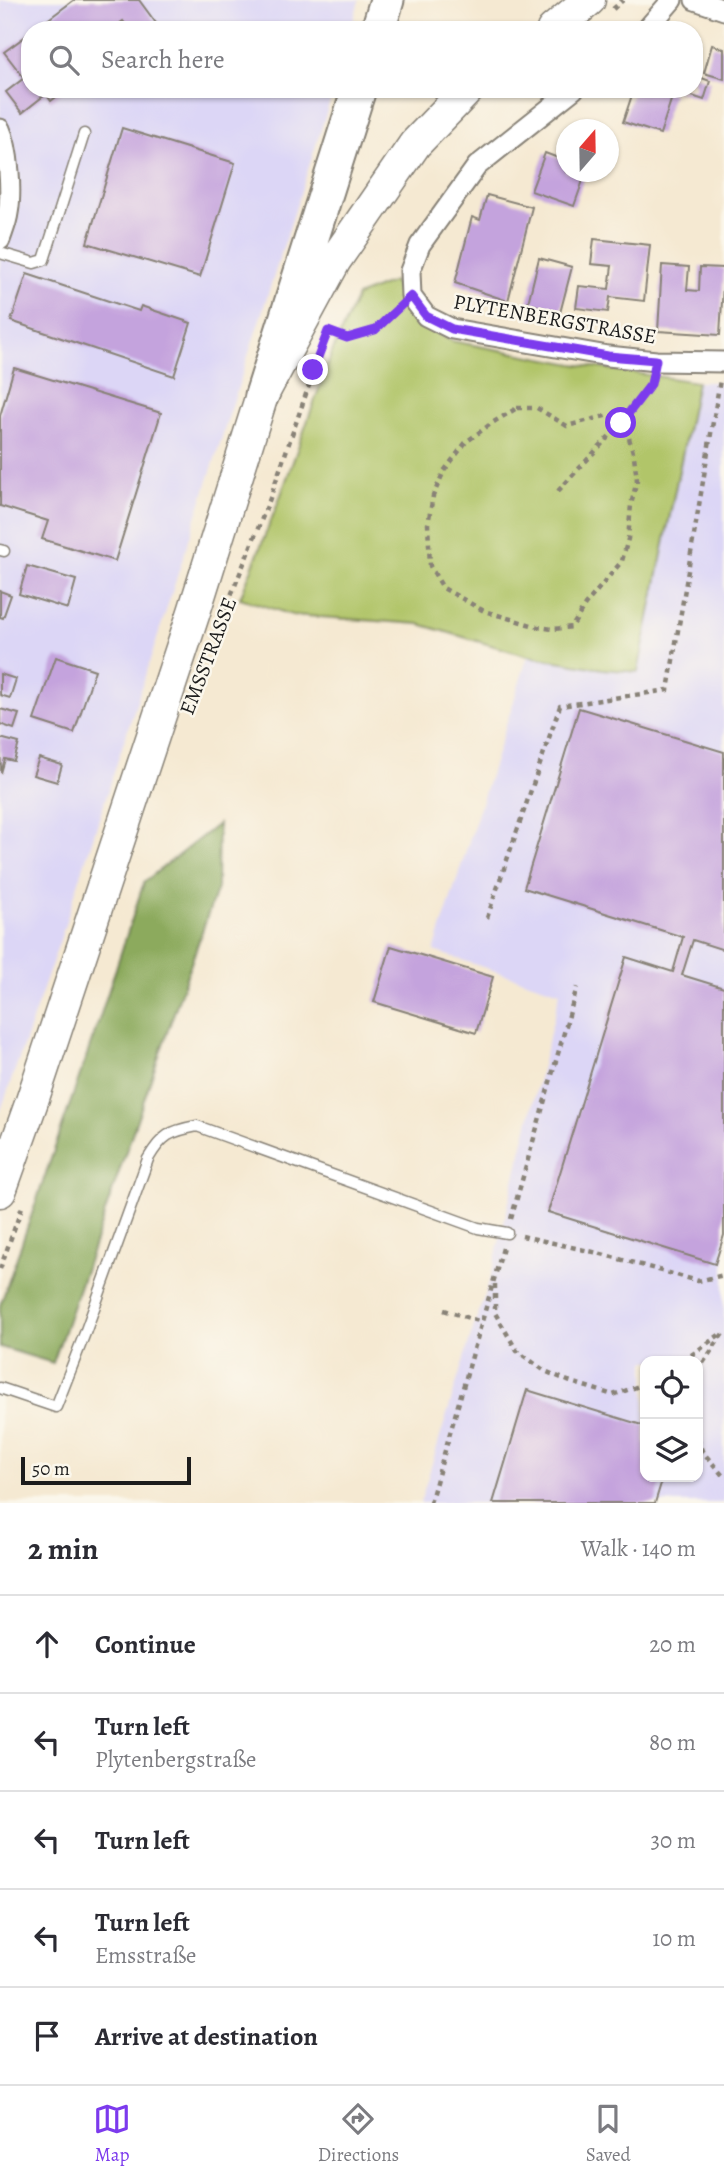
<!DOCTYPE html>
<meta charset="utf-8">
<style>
body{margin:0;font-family:Alegreya,serif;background:#f2f2f3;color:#2b2b33}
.controls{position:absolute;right:21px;bottom:21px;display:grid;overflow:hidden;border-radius:14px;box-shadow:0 2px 5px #0004}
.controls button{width:63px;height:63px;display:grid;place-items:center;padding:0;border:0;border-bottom:2px solid #e1e1e2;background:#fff;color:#2b2b33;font:35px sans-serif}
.compass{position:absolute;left:556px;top:119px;width:63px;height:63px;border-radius:50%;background:#fff;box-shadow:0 2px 5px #0004;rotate:20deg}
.scale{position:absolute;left:21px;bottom:18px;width:170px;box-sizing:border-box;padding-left:7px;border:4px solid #1c1c1c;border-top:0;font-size:19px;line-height:24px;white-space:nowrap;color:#1c1c1c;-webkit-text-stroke:5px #fbf7ec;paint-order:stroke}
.stop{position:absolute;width:21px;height:21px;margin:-16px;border:5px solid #7c3aed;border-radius:50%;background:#fff}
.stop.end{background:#7c3aed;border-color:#fff;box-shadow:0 2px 7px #0008}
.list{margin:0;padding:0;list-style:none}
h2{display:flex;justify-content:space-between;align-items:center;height:91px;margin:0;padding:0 28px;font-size:30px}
h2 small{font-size:23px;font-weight:400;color:#7c7c81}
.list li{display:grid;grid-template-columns:46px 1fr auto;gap:21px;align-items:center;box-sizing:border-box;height:98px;padding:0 28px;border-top:2px solid #e1e1e2}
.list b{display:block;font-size:26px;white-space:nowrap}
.list p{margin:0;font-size:23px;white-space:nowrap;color:#7c7c81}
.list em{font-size:23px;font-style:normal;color:#7c7c81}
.icon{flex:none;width:38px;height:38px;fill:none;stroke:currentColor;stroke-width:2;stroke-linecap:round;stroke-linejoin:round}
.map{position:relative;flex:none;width:724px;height:1503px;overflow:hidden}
.search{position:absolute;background:#fff;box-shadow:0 2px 5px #0004;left:21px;right:21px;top:21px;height:77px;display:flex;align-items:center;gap:18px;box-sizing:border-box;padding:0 24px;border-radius:28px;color:#7c7c81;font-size:26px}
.sheet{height:581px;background:#fff}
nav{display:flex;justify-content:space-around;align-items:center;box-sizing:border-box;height:98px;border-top:2px solid #e1e1e2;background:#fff;font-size:19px;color:#7c7c81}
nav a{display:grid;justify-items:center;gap:4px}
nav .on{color:#7c3aed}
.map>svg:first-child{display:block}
</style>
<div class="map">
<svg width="724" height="1503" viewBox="0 0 724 1503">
<rect width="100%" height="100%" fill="#fbf7ec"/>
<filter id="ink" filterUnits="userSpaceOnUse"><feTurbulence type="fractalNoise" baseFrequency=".0143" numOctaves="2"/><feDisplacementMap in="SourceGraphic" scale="14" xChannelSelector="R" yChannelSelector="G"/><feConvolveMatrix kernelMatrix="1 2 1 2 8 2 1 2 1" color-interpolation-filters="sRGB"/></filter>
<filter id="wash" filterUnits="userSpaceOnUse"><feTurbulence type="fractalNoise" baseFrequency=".00686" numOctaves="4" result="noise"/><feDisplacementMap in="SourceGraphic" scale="28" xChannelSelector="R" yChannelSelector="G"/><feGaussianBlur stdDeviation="1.57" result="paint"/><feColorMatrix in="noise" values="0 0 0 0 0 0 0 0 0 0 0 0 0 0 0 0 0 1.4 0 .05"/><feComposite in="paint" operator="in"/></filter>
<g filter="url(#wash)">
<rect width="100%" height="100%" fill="#f5e9d2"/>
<g fill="#dcd6f6" fill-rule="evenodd">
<polygon points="0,0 359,0 351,30 30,30 30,89 334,89 60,940 0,1113"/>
<path d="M697,382H724V1503H420L473,1329L490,1280L560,992L434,951L528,656L603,669L638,672ZM645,1361H698V1477H645Z"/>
</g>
<polygon fill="#b1c569" stroke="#667042" stroke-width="2" points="394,281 400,298 415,322 452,341 573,364 697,382 638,672 603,669 528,656 419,624 292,615 240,598 278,503 333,350 357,296"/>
<polygon fill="#8caa5d" stroke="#54633c" stroke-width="2" points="218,824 217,888 53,1363 0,1347 0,1306 98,1023 144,882"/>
<g id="blocks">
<g fill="#c4a3dd">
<polygon points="74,0 139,0 161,30 130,30 123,21 111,30 34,30"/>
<polygon points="30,33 30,89 66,89 51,101 46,94 22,113 6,92 24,78 4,52"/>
<polygon points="712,45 724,49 724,79 704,73"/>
<polygon points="694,75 710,81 704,100 674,90 694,89"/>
<polygon points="634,89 660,89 673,94 660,134 623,122"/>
<polygon points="122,128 235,163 200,277 87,243"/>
<polygon points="545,153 566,161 566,172 586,172 574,206 531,191"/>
<polygon points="487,195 532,207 508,301 455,283 472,217 480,220"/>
<polygon points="594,239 650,245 644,301 610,297 608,312 576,308 579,286 609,289 612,266 591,264"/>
<polygon points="539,258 572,267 560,313 528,303"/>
<polygon points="662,265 689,267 687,290 699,291 700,267 724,268 720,335 658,331"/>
<polygon points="27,274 139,311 141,306 191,323 174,376 11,321"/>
<polygon points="14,368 161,413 115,561 42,539 48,521 0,506 0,416"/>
<polygon points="27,566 76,580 68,609 19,594"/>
<polygon points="0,591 11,595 3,618 0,617"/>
<polygon points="56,657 95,670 74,733 34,720"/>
<polygon points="0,674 16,679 10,698 0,695"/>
<polygon points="579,708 724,752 724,950 693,940 682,975 724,988 724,1235 715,1264 548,1212 626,957 673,972 683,937 524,888"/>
<polygon points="0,709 19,714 14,729 0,724"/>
<polygon points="0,738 19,743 14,761 5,759 1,773"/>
<polygon points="39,758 62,765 57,782 33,775"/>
<polygon points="391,946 493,977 476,1033 374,1002"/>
<polygon points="527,1390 645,1426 645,1477 663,1477 655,1503 493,1503"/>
</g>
</g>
</g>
<g filter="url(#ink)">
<use href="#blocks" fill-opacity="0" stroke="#888277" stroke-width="2"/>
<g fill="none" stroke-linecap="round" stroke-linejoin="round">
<g stroke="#888277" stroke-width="13">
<g id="service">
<polyline points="0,253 34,263 44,260 84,134"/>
<polyline points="0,550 4,551"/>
<path d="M0,1388L56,1407L85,1333L148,1159C162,1135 170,1131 197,1126L478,1228L507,1233"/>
</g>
</g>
<g stroke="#888277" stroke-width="23">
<g id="minor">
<polyline points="695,0 724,10"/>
<polyline points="646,30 672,0"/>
<polyline points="574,89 477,166 420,245 410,271 411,296 426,316 452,329 608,356 656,361 724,362"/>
<path d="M0,129C9,149 12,192 8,213C7,222 3,231 0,240"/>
</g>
</g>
<g stroke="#888277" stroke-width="35">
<g id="primary">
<polyline points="553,30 589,0"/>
<polyline points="0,1191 32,1101 194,612 262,395 335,260 415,144 468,89"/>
</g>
</g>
<g stroke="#888277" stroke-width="37">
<g id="trunk">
<polyline points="378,30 387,0"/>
<polyline points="262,395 359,89"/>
</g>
</g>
<g stroke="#888277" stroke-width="4.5" stroke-dasharray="5 5" stroke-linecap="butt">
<polyline points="613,9 623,0"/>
<polyline points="328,331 347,338 375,330 398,310"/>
<polygon points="517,408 537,408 567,426 609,415 621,423 628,434 634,456 637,480 631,505 628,539 622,561 585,605 572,627 553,629 538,627 484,611 443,588 430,566 428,524 433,496 444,471 466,442 492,423"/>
<polyline points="558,491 615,430 651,384 652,378"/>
<polyline points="224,613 269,501 325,339"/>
<polyline points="487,918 560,706 668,690 720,380"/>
<polyline points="511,1219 577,987"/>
<polyline points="522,1236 598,1253 698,1281 724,1275"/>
<polyline points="0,1269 22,1207"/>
<polyline points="495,1284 495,1313 517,1351 545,1371 568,1381 613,1395 645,1384"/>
<polyline points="444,1310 482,1322"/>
<polyline points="683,1361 719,1335"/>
<polyline points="698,1382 701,1366 724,1332"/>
<polyline points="698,1438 702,1451 724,1477"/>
<polyline points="430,1503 503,1248"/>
</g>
<use href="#service" stroke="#fff" stroke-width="10"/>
<use href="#minor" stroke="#fff" stroke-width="19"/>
<use href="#primary" stroke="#fff" stroke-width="32"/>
<use href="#trunk" stroke="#fff" stroke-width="33"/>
</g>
</g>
<g fill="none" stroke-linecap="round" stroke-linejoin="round" filter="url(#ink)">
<polyline stroke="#7c3aed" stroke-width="9" points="313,370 328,331 347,338 375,330 411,296 426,316 452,329 608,356 656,360 651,384 621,423"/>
</g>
<g text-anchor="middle" stroke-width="5" stroke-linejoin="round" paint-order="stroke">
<g font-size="21" fill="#1c1c1c" stroke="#fbf7ec">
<text transform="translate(555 319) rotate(10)" y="7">PLYTENBERGSTRASSE</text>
<text transform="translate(208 656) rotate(-69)" y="7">EMSSTRASSE</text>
</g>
</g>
</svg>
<div class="controls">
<button><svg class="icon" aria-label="locate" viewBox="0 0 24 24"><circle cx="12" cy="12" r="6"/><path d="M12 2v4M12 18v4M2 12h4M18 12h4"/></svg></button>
<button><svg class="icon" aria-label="layers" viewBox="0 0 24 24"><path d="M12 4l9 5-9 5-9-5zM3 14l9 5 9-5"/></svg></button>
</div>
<svg class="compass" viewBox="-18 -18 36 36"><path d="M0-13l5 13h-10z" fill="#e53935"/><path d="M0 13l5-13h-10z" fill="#7c7c81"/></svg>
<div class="scale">50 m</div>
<div class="stop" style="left:621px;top:423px"></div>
<div class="stop end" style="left:313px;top:370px"></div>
<div class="search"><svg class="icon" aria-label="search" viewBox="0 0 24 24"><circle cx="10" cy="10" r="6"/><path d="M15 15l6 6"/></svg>Search here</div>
</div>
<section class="sheet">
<h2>2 min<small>Walk · 140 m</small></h2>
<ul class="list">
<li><svg class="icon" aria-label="ahead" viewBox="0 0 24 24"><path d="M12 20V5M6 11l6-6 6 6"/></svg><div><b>Continue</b></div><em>20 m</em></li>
<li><svg class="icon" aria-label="left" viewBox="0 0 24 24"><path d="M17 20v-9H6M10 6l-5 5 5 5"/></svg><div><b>Turn left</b><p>Plytenbergstraße</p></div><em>80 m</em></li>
<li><svg class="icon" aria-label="left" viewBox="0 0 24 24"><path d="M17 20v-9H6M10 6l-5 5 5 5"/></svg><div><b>Turn left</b></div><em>30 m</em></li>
<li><svg class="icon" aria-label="left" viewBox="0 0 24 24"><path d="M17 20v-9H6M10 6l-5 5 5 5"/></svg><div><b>Turn left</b><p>Emsstraße</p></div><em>10 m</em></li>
<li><svg class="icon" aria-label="arrive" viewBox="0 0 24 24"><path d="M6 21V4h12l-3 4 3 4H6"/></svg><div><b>Arrive at destination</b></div></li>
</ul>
</section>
<nav>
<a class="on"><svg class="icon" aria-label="map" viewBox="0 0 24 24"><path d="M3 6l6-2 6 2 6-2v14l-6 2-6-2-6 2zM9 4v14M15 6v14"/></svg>Map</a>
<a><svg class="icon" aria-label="directions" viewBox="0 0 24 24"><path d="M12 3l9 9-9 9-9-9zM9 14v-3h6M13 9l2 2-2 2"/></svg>Directions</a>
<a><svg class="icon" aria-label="saved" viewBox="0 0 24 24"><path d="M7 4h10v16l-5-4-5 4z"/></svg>Saved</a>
</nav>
